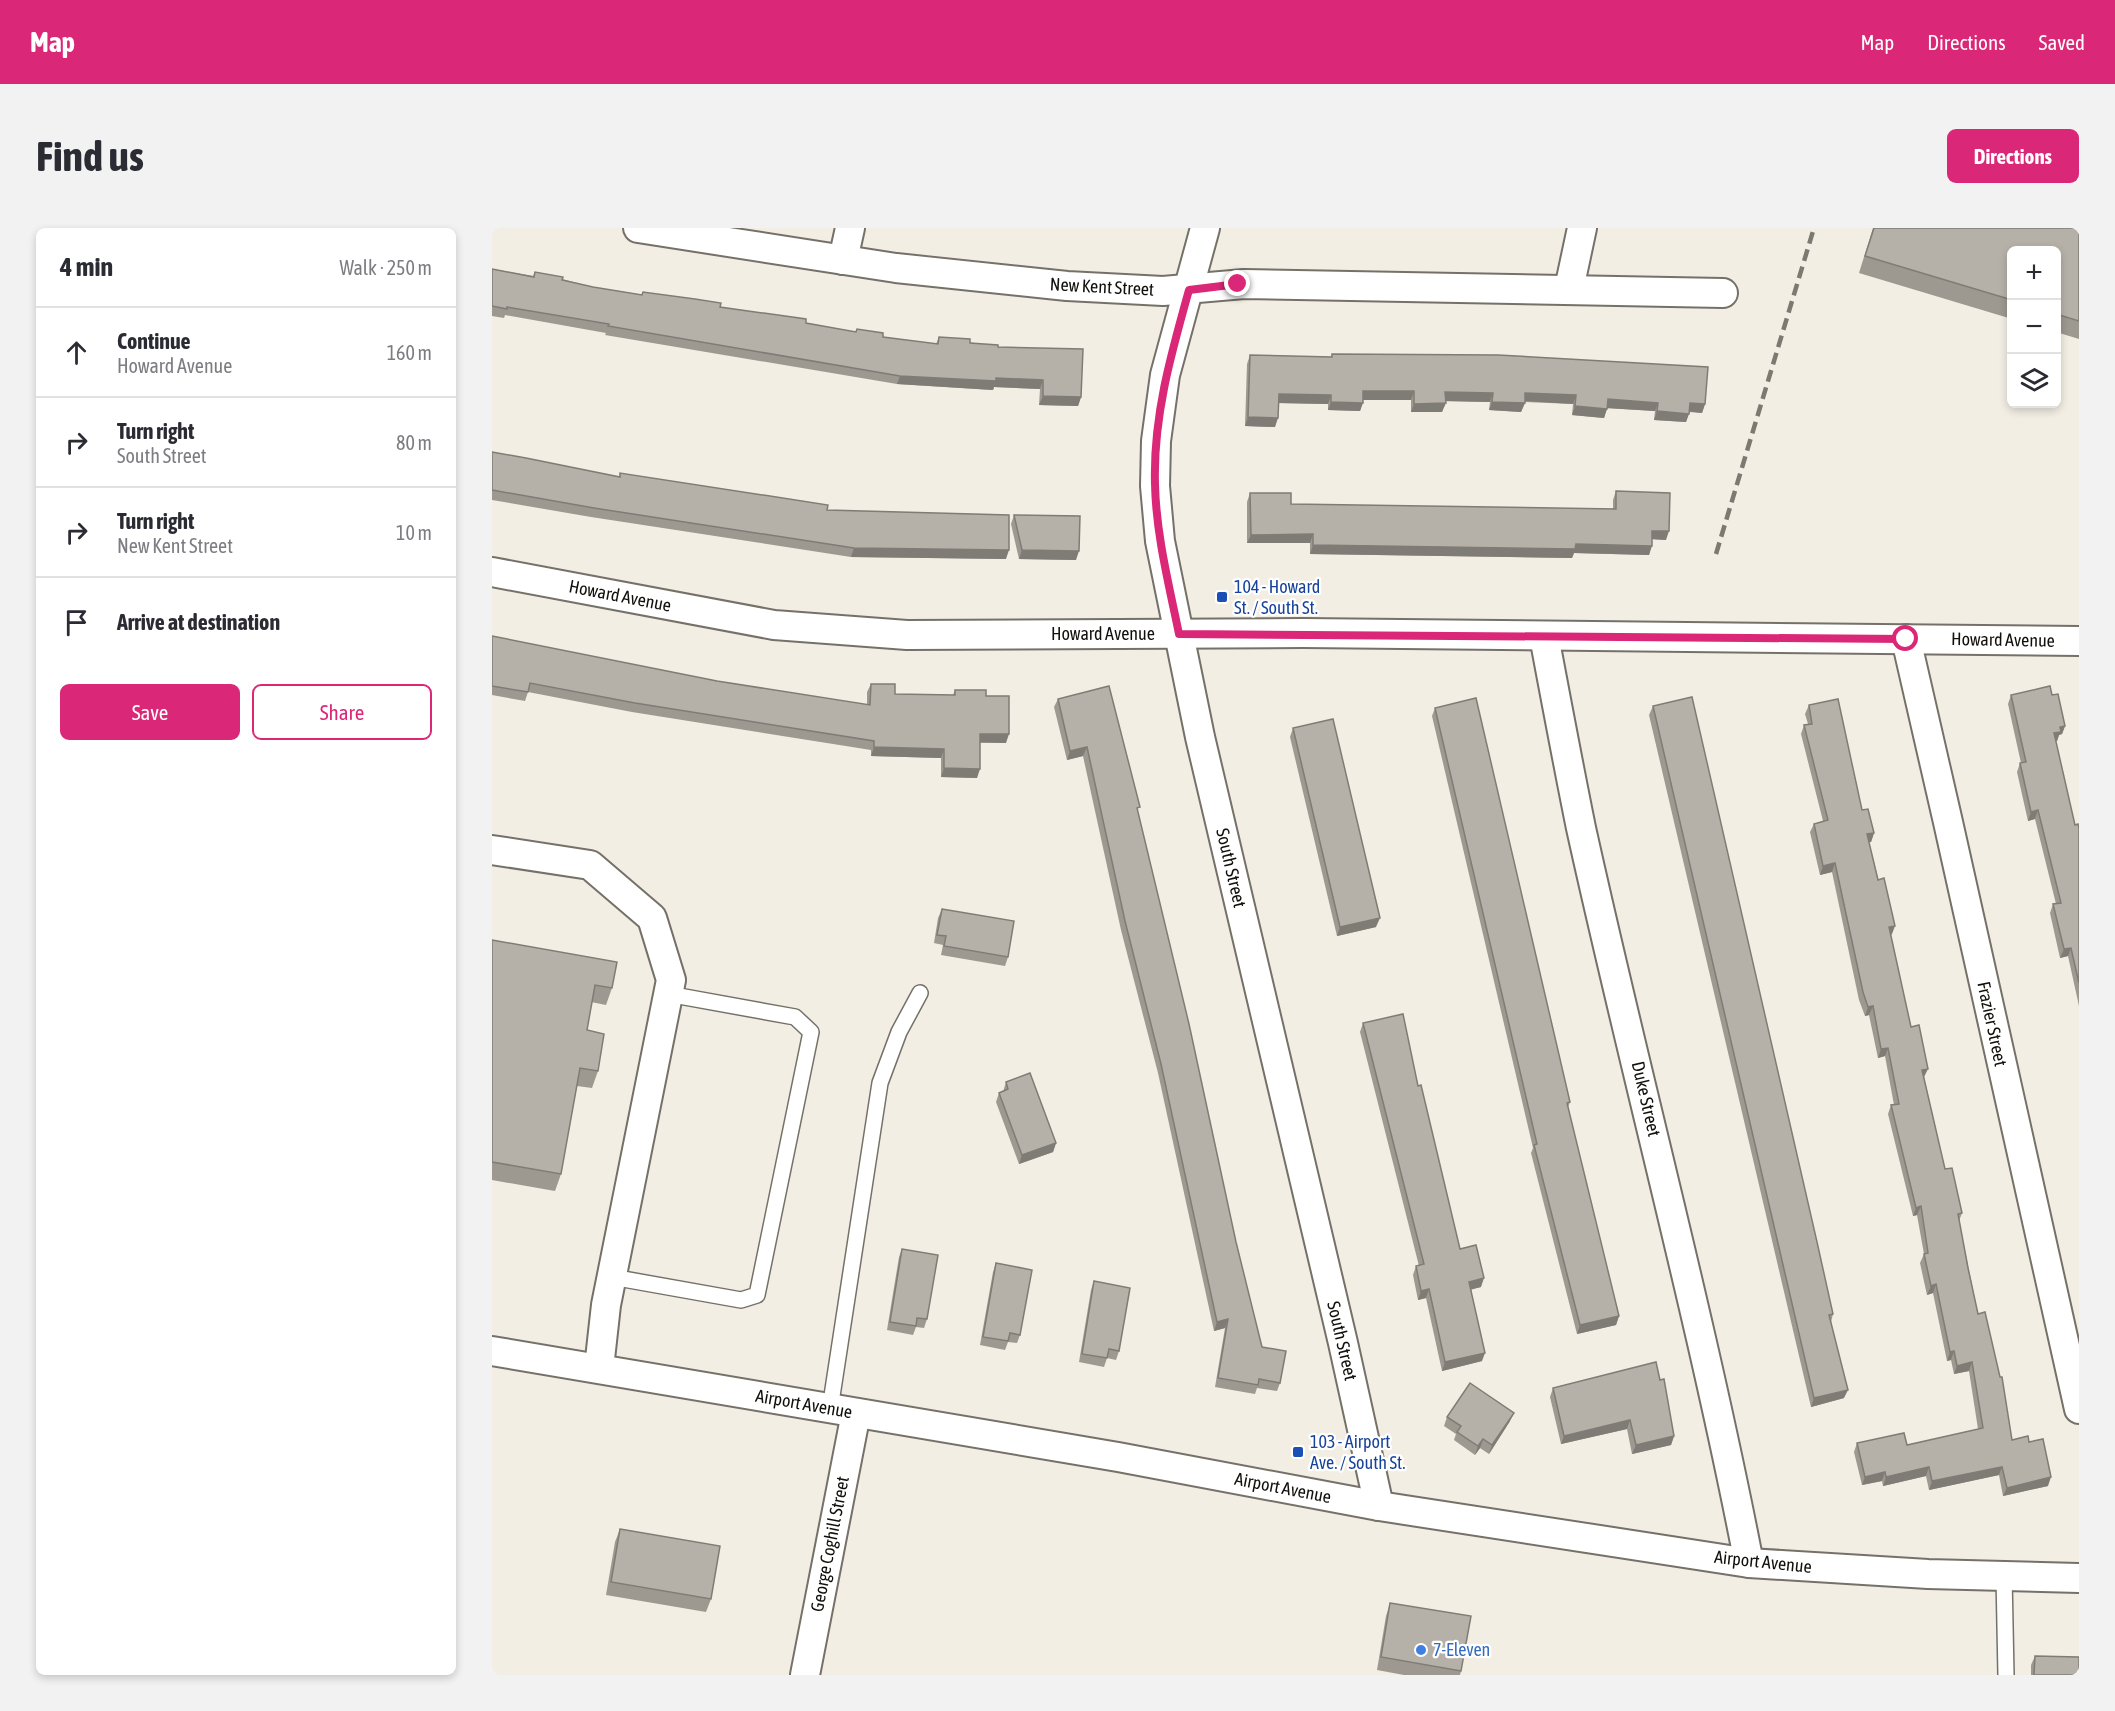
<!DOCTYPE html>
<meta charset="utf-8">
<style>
body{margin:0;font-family:"Asap Condensed",sans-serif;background:#f2f2f3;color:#2b2b33}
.controls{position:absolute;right:18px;top:18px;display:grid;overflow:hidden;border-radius:9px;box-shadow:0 3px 9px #0003}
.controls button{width:54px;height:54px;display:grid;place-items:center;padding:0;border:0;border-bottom:2px solid #e1e1e2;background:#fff;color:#2b2b33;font:30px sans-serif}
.stop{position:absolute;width:18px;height:18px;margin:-14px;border:4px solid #db2777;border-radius:50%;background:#fff}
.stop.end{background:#db2777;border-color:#fff;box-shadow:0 2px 6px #0008}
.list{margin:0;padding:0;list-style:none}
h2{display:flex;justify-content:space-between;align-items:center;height:78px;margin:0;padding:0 24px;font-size:26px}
h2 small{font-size:20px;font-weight:400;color:#7c7c81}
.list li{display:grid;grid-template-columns:39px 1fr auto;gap:18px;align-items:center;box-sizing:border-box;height:90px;padding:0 24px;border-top:2px solid #e1e1e2}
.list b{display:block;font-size:22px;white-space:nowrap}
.list p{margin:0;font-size:20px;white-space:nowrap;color:#7c7c81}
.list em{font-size:20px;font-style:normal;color:#7c7c81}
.actions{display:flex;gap:12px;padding:18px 24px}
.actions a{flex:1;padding:14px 0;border:2px solid #db2777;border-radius:9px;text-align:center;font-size:21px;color:#db2777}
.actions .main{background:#db2777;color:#fff}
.icon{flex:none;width:33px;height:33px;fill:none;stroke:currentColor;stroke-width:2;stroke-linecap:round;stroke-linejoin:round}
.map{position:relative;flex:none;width:1587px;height:1447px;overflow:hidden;border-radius:9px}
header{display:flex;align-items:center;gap:36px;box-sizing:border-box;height:84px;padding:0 30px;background:#db2777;color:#fff}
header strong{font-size:28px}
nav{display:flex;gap:33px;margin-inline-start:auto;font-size:21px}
.intro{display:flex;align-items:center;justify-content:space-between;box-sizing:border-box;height:144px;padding:0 36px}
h1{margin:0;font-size:42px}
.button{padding:15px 27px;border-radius:9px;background:#db2777;color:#fff;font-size:21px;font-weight:700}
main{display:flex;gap:36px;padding:0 36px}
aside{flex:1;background:#fff;border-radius:9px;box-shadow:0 3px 9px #0003}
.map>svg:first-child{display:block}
</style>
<header>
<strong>Map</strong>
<nav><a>Map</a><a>Directions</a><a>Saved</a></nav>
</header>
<div class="intro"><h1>Find us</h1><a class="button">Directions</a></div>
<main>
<aside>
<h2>4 min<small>Walk · 250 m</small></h2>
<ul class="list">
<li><svg class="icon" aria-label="ahead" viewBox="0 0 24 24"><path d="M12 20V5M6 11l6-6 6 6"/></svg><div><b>Continue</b><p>Howard Avenue</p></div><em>160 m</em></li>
<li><svg class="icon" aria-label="right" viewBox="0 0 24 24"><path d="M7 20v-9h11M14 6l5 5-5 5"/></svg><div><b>Turn right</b><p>South Street</p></div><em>80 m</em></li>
<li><svg class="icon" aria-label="right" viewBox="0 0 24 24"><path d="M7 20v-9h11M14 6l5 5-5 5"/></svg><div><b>Turn right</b><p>New Kent Street</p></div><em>10 m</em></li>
<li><svg class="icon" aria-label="arrive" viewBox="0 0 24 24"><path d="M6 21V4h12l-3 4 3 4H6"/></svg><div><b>Arrive at destination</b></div></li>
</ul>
<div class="actions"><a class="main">Save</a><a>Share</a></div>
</aside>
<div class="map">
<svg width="1587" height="1447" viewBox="0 0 1587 1447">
<rect width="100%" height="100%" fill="#f2eee4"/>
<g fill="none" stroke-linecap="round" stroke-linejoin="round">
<g stroke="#757168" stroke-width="18">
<g id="service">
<polyline points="120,1049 249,1072 265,1067 319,804 303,789 176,766"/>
<polyline points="338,1181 388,855 407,804 428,765"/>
<polyline points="1512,1348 1514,1447"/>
</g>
</g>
<g stroke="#757168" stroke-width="32">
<g id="minor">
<polyline points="146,0 404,40 575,58 671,63 752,56 1231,65"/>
<polyline points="713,0 673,147 664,213 663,258 668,313 708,509 851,1115 887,1278"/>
<polyline points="351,32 358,0"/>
<polyline points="1077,61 1090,0"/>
<polyline points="0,344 282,397 415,407 811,405 1587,413"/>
<path d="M1052,408C1064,472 1076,536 1089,600C1143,845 1209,1088 1257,1335"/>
<path d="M1414,411C1474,667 1528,924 1587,1181"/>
<polyline points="0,622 98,637 160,690 179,752 114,1077 107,1140"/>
<polyline points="0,1123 626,1229 887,1278 1257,1335 1436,1346 1587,1350"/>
<polyline points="313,1447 364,1185"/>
</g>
</g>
<use href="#service" stroke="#fff" stroke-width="15"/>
<use href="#minor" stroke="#fff" stroke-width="28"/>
<polyline stroke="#7c7973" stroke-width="4.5" stroke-dasharray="12 6" stroke-linecap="butt" points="1224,326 1322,0"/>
</g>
<g fill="#9d9890">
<polygon points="1381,0 1587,0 1587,111 1564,104 1564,22 1520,22 1520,91 1367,45"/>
<polygon points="0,41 41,48 43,44 101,59 228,79 363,104 365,101 391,109 444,116 447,109 506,119 589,169 586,178 547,177 548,161 502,159 501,162 405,156 113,107 114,105 13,87 12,90 0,88"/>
<polygon points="840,126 1213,176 1210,185 1197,184 1194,194 1162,192 1163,183 1115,180 1112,190 1080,187 1081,176 1033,174 1029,184 997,182 998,174 953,173 950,184 919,184 919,172 871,172 868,183 836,182 836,176 787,175 783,199 753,198 755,136 758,127 839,129"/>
<polygon points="0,224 127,249 128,245 335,282 514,331 359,329 99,289 0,272"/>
<polygon points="1124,263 1174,312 1160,311 1157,327 1082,325 1080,330 818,326 818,315 755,315 755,274 758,265 799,276 1121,281 1121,272"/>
<polygon points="522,287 584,332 527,331 519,296"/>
<polygon points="0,408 225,453 375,477 375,464 379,456 403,466 461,467 463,462 494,468 514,515 488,515 485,550 449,549 449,530 379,528 379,522 140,484 36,464 33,473 0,467"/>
<polygon points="1519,467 1560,467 1573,498 1570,506 1567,507 1565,513 1563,513 1583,597 1587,600 1587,778 1576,728 1568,730 1558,685 1561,676 1564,676 1543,591 1536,593 1525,544 1528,535 1529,535 1516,476"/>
<polygon points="566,471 646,585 744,1014 770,1119 788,1155 785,1163 765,1160 763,1166 723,1159 733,1100 722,1103 666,845 629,702 591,528 575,532 562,479"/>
<polygon points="1317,477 1382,605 1379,614 1377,614 1400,706 1399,707 1419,799 1432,849 1453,941 1470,985 1467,993 1486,1086 1520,1212 1537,1214 1556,1258 1511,1268 1507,1247 1437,1262 1434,1248 1391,1258 1390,1253 1370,1257 1362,1224 1365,1215 1415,1217 1486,1201 1477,1143 1462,1146 1459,1132 1455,1133 1441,1065 1435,1067 1428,1035 1432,1026 1425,987 1421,988 1396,886 1399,877 1402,877 1393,828 1386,830 1377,787 1373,788 1367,772 1340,644 1328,647 1318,604 1322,596 1331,593 1309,506 1312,497 1316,496 1313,486"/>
<polygon points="1161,478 1341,1086 1339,1094 1352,1170 1319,1179 1157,487"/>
<polygon points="943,480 1078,874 1076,879 1127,1088 1124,1097 1085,1106 1039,925 1041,920 940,488"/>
<polygon points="801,500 884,699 845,708 798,509"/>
<polygon points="450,681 516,729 513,738 449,727 451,717 442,715 446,690"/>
<polygon points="0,712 120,760 114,777 99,774 95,802 106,843 100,860 85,858 69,946 63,963 0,952"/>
<polygon points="871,795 926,858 968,1021 989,1059 979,1061 990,1133 950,1143 934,1070 926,1072 921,1047 924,1038 927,1038 868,804"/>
<polygon points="514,854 564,915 561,924 527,936 504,874 507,865 511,864"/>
<polygon points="410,1021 435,1091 432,1100 424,1099 421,1107 395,1102 407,1029"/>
<polygon points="504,1035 528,1107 525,1115 516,1114 513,1122 488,1117 501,1044"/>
<polygon points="602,1053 627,1123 624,1132 615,1130 612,1139 587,1134 599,1062"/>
<polygon points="1061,1160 1182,1208 1179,1217 1140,1226 1135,1201 1069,1216 1058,1169"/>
<polygon points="955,1189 1018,1193 997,1226 988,1220 983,1227 962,1212 964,1206 952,1198"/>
<polygon points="128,1301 219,1371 214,1384 114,1367 123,1314"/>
<polygon points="898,1375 969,1443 968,1447 912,1447 885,1442 894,1388"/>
<polygon points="1543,1428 1587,1447 1539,1447 1539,1437"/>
</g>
<g fill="#7f7c76">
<polygon points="408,148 504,150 551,152 548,161 502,159 501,162 405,156"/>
<polygon points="871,163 922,163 919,172 868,172"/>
<polygon points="953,164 1001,165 998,174 950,173"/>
<polygon points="1033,165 1084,167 1081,176 1030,173"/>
<polygon points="787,166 839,167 836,176 784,175"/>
<polygon points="551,168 589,169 586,178 547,177"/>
<polygon points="1116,171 1166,175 1163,183 1113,180"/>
<polygon points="839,174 871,175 868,183 836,182"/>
<polygon points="1000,174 1033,175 1029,184 997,182"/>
<polygon points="954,175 950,184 919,184 922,176"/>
<polygon points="1198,175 1213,176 1210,185 1194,183"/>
<polygon points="1083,178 1115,181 1112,190 1080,187"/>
<polygon points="1165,183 1197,186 1194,194 1162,192"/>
<polygon points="756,189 786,190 783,199 753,198"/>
<polygon points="1160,303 1177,303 1174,312 1157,311"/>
<polygon points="821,306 818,315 755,315 759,307"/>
<polygon points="1084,316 1160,318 1157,327 1082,325 1080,330 818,326 821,317"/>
<polygon points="362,320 517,322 514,331 359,329"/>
<polygon points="530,322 587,323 584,332 527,331"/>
<polygon points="1573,498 1570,506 1567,507 1565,513 1558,514 1562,505 1568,499"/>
<polygon points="488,506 517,506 514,515 485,514"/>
<polygon points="382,519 452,521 449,530 379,528"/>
<polygon points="595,519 591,528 575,532 578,523"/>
<polygon points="452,540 488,541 485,550 449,549"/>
<polygon points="1546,582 1543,591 1536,593 1539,584"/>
<polygon points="1382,605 1379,614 1372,615 1375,606"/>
<polygon points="1343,635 1340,644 1328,647 1331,638"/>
<polygon points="888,690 884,699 845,708 848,699"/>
<polygon points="1403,698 1400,706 1394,708 1397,699"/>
<polygon points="1579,720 1576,728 1568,730 1572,721"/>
<polygon points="1381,778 1377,787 1373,788 1376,779"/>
<polygon points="1396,820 1393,828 1386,830 1389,821"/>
<polygon points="1436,841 1432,849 1427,851 1430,842"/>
<polygon points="564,915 561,924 527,936 530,927"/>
<polygon points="1429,978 1425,987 1421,988 1424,980"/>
<polygon points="992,1050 989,1059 974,1063 977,1054"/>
<polygon points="1444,1056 1441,1065 1435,1067 1439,1058"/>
<polygon points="937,1061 934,1070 926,1072 929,1063"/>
<polygon points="1127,1088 1124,1097 1085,1106 1088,1097"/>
<polygon points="736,1091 733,1100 722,1103 725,1094"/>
<polygon points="1462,1123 1459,1132 1455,1133 1458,1124"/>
<polygon points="993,1125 990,1133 950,1143 953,1134"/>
<polygon points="1480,1134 1477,1143 1462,1146 1465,1138"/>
<polygon points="1356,1162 1352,1170 1319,1179 1322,1170"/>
<polygon points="1022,1185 1018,1193 997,1226 1000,1217"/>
<polygon points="1138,1192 1135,1201 1069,1216 1072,1208"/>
<polygon points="1182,1208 1179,1217 1140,1226 1144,1217"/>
<polygon points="991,1211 988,1220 983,1227 986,1218"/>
<polygon points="1437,1239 1434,1248 1391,1258 1394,1249"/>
<polygon points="1510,1239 1507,1247 1437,1262 1440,1253"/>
<polygon points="1393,1244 1390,1253 1370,1257 1373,1249"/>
<polygon points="1559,1249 1556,1258 1511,1268 1515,1260"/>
</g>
<g fill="#b6b1a8" stroke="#7f7c76" stroke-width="1.5">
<polygon points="1382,0 1587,0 1587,93 1564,86 1564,22 1520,22 1520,72 1373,28"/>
<polygon points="0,41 42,49 43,44 71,49 70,52 101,59 150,67 151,64 203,71 229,75 228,79 314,91 314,95 364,104 365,101 391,105 391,109 446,116 447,109 478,111 478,115 506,117 506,119 591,121 589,169 551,168 551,152 504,150 504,153 408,148 116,98 117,96 15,79 15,81 0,78"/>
<polygon points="840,126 1006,127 1216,139 1213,176 1198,175 1197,186 1165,183 1166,175 1116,171 1115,181 1083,178 1084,167 1033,165 1033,175 1000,174 1001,165 953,164 954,175 922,176 922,163 871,163 871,175 839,174 839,167 787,166 786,190 756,189 758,127 840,129"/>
<polygon points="0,224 34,230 128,249 128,245 336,277 335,282 517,287 517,322 362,320 102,280 0,262"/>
<polygon points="1124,263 1178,265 1177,303 1160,303 1160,318 1084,316 1083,321 821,317 821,306 759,307 758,265 799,265 799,276 1124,281"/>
<polygon points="522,287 588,288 587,323 530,322"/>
<polygon points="0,408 225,453 378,477 379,456 403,456 403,466 463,467 463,462 494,462 494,468 517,468 517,506 488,506 488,541 452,540 452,521 382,519 382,513 143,475 38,455 36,464 0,458"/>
<polygon points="617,458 648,579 645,580 697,796 744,1014 770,1119 794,1123 788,1155 767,1151 766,1157 726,1150 736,1091 725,1094 669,836 633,693 595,519 578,523 566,471"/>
<polygon points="1558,458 1560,467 1566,466 1573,498 1568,499 1569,504 1562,505 1583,597 1586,596 1587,600 1587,755 1579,720 1572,721 1561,676 1569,675 1546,582 1539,584 1528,535 1534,534 1519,467"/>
<polygon points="1200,469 1325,1014 1341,1086 1337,1087 1356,1162 1322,1170 1161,478"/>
<polygon points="984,470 1061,801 1078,874 1075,875 1127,1088 1088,1097 1042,917 1045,916 943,480"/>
<polygon points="1346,471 1370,582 1376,581 1382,605 1375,606 1386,652 1392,650 1403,698 1397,699 1419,799 1427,797 1436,841 1430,842 1453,941 1460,940 1470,985 1466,986 1476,1040 1486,1086 1493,1084 1508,1149 1510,1149 1520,1212 1536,1208 1537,1214 1551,1211 1559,1249 1515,1260 1510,1239 1440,1253 1437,1239 1394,1249 1393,1244 1373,1249 1365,1215 1412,1205 1415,1217 1491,1200 1480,1134 1465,1138 1462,1123 1458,1124 1444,1056 1439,1058 1432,1026 1436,1025 1429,978 1424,980 1399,877 1407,876 1396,820 1389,821 1381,778 1376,779 1371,764 1343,635 1331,638 1322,596 1336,592 1312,497 1320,496 1317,477"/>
<polygon points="841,491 888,690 848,699 801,500"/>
<polygon points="450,681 522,693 516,729 452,718 454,708 445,707"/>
<polygon points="0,712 125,734 120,760 103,757 95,802 112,806 106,843 88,840 69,946 0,934"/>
<polygon points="911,786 926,858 929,857 968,1021 984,1017 992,1050 977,1054 993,1125 953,1134 937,1061 929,1063 924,1038 932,1036 871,795"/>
<polygon points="538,845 564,915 530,927 507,865 516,861 514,854"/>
<polygon points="410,1021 446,1027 435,1091 425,1090 424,1098 398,1094"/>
<polygon points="504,1035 540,1042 528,1107 518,1105 516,1113 491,1109"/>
<polygon points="602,1053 638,1060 627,1123 617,1121 615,1130 590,1126"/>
<polygon points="1164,1134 1168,1152 1172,1151 1182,1208 1144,1217 1138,1192 1072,1208 1061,1160"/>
<polygon points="978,1155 1022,1185 1000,1217 991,1211 986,1218 965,1204 969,1198 955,1189"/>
<polygon points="128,1301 228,1318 219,1371 119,1354"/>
<polygon points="898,1375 979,1388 969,1443 889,1429"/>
<polygon points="1543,1428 1587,1429 1587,1447 1542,1447"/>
</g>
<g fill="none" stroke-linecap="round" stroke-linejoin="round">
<path stroke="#db2777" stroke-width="8" d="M746,56L697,62C679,126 661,189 663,256C664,306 677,357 687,406L1414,411"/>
</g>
<g fill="#1a4fb4" stroke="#fff" stroke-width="2">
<rect x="724" y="363" width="12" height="12" rx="3"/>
<rect x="800" y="1218" width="12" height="12" rx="3"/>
</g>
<circle fill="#3f7fe0" stroke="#fff" stroke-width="2" cx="929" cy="1422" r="6"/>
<g text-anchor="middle" stroke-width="4.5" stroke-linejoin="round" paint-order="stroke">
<g font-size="18" fill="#11100c" stroke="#fff">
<text transform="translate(610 59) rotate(3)" y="6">New Kent Street</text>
<text transform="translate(128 368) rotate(11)" y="6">Howard Avenue</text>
<text x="611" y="412">Howard Avenue</text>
<text transform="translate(1511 412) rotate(1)" y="6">Howard Avenue</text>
<text transform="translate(739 640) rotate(77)" y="6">South Street</text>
<text transform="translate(1500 796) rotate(78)" y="6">Frazier Street</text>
<text transform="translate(1154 871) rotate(77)" y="6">Duke Street</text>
<text transform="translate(850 1113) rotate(77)" y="6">South Street</text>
<text transform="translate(312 1176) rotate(10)" y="6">Airport Avenue</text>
<text transform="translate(791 1260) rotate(11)" y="6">Airport Avenue</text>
<text transform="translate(338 1316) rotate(-79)" y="6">George Coghill Street</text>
<text transform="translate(1271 1334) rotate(6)" y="6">Airport Avenue</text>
</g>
<g font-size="18" fill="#164399" stroke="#fff" text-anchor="start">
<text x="742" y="365">104 - Howard<tspan x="742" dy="21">St. / South St.</tspan></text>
<text x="818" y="1220">103 - Airport<tspan x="818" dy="21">Ave. / South St.</tspan></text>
</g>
<g font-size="18" fill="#366cbe" stroke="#fff" text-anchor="start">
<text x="941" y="1428">7-Eleven</text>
</g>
</g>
</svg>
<div class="controls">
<button>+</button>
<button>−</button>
<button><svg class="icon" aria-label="layers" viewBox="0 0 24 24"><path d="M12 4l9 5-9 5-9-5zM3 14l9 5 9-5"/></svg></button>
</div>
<div class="stop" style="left:1414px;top:411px"></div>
<div class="stop end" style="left:746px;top:56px"></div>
</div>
</main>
